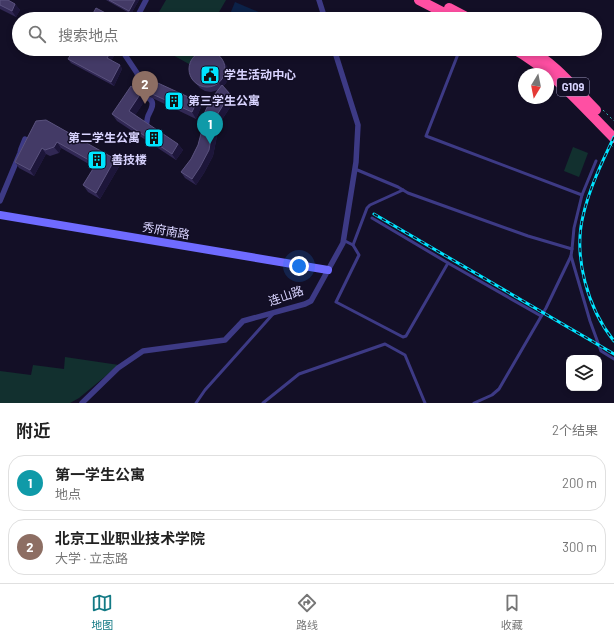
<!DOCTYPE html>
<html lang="zh">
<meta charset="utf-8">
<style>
body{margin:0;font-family:Barlow,"Noto Sans SC",sans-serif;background:#f2f2f2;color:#222}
.controls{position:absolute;right:12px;bottom:12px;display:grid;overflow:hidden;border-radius:8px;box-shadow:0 2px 6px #0003}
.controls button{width:36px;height:36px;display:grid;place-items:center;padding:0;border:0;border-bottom:1px solid #e0e0e0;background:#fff;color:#222;font:20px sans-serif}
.compass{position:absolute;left:518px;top:68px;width:36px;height:36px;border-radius:50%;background:#fff;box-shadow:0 2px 6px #0003;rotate:190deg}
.you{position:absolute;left:299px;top:266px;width:14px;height:14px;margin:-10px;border:3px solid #fff;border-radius:50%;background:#1a73e8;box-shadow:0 0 0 6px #1a73e833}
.badge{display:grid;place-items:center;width:26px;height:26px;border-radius:50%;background:#137a85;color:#fff;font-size:13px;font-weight:700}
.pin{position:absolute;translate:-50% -33px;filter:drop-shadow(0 1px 2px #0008)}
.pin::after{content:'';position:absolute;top:21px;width:14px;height:12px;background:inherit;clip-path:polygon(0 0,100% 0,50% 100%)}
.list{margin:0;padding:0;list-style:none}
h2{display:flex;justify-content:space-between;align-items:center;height:52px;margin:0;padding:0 16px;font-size:17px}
h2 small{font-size:13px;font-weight:400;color:#767676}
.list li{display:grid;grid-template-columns:26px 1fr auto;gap:12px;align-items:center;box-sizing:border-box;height:56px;margin:0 8px 8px;padding:0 8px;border:1px solid #e0e0e0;border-radius:16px}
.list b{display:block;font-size:15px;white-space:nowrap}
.list p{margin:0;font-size:13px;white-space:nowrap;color:#767676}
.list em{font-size:13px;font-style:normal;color:#767676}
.icon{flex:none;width:22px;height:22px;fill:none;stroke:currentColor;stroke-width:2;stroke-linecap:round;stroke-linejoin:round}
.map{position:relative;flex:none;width:614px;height:403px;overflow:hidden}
.search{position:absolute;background:#fff;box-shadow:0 2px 6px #0003;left:12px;right:12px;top:12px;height:44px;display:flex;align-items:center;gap:10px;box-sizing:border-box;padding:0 14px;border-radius:22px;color:#767676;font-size:15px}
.sheet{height:180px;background:#fff}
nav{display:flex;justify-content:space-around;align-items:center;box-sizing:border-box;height:56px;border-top:1px solid #e0e0e0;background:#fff;font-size:11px;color:#767676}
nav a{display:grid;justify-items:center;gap:2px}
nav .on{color:#137a85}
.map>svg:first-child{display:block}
</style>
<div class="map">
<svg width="614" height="403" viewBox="0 0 614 403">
<rect width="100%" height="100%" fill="#130f26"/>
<g fill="#12302f">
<polygon points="166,0 226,0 215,19 155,19"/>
<polygon points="162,49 198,49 189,64"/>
<polygon points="573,147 588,153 579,177 564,171"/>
<polygon points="65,357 119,365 79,398 70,403 0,403 0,371 31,375 33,365 64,369"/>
</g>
<polygon fill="#0c2248" points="235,2 261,13 258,19 228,19"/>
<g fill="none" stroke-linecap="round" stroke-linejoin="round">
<g stroke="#2fb8b0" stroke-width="1" stroke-dasharray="2 3" stroke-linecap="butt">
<polyline points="478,16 484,19"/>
<polyline points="503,49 507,52"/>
<polyline points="603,110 614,121"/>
<polyline points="611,145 614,148"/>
</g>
<g stroke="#3d3a85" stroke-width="3">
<polyline points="460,49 426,136 582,195"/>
<polyline points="355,169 398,187 408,193 528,236 572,249 574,228 582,195 596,161"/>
<polyline points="372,218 448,263 406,336 403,337 336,302 359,255 353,245 367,208 370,205 403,190"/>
<polyline points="343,240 353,245"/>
<polyline points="571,256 590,321 601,351 614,359"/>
<polyline points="448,263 541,316"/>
<polyline points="196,403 205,390 273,314"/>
<polyline points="263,403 299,374 385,344 405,355 425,403"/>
<polyline points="474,403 492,395 499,389 546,308 571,256 572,249"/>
</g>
<g stroke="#3d3a85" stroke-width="5.5">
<polyline points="319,0 325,19"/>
<polyline points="136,19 146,0"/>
<path d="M121,49L137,73L141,92C143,96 148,97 151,100C155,105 150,111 148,116C147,119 147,122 146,126"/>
<polyline points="0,201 20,153 21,149 25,139"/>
<polyline points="82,403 118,368 143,351 225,340 243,321 305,304 311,301 343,243 356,162 358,125 334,49"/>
</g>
<polyline stroke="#6f6bff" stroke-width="8" points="0,215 328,270"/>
<g stroke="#ff4fa3" stroke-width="10">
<polyline points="419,0 456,19"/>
<polyline points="449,8 470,19"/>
<path d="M514,49C552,70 583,107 614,138"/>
<path d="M528,49C555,63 575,89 596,110"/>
</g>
<g stroke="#00e5ff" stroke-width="3">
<g id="rail">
<path d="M614,137C602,162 589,189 583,216C573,257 588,309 614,341"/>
<polyline points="374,214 614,354"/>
</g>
</g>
<use href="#rail" stroke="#130f26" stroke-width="1.5" stroke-dasharray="4.5" stroke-linecap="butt"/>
</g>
<g fill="#312854">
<polygon points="0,0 15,4 20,10 16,17 0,9"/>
<polygon points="106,0 139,0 131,14"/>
<polygon points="115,54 111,61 120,65 122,69 114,86 71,63 68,59"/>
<polygon points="227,66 228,72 228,78 226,83 223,86 230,94 235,100 221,121 218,131 213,156 204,173 196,185 185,178 181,172 191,159 198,145 218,90 211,92 205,91 200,88 193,80"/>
<polygon points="141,89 197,101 201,107 196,119 146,95"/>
<polygon points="141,93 146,99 135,115 178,144 183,150 176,160 117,121 112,114"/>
<polygon points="36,121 120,165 100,199 88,192 83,185 94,167 61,148 59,153 50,156 46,154 34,176 19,168 15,162"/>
</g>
<g fill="#1d163a">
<polygon points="135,0 139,0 131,14 129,11"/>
<polygon points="15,4 20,10 16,17 12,11"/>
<polygon points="112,50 115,54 110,63 107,58"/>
<polygon points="224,62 227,66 228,72 228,78 226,83 222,87 219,83"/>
<polygon points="120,65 122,69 114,86 111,82"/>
<polygon points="141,93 146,99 134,117 129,111"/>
<polygon points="230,94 235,100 221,121 218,131 213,156 204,173 196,185 192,179 213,125 217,115"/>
<polygon points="197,101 201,107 196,119 192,112"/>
<polygon points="57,142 61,148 59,153 54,147"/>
<polygon points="178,144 183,150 176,160 172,154"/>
<polygon points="42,148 46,154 34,176 30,170"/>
<polygon points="115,159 120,165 100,199 96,193"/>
</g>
<g fill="#433a66" stroke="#5a527e">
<polygon points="0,0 8,0 15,4 12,11 0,5"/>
<polygon points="109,0 135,0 129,11"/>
<polygon points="96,8 117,19 90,19"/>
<polygon points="74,49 111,49 112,50 107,58 120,65 111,82 68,59"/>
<circle cx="207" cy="69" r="18"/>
<polygon points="147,78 197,101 192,112 141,89"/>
<polygon points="222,85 230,94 217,115 213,125 209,150 200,167 192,179 181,172 191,159 198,145 202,130 203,116 211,99"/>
<polygon points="131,86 141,93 129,111 178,144 172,154 112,114"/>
<polygon points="46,120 115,159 96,193 83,185 96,164 57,142 54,147 45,150 42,148 30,170 15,162 36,121"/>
</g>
<defs>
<g id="civic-square" transform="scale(1)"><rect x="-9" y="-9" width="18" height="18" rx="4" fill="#00e5ff" stroke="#130f26"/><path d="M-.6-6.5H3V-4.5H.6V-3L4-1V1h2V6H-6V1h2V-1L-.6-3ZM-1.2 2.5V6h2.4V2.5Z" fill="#111"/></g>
<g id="building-square" transform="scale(1)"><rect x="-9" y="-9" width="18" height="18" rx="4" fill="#00e5ff" stroke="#130f26"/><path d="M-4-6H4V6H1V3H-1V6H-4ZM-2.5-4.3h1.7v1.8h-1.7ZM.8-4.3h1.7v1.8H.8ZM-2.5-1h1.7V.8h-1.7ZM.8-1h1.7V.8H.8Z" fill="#111"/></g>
</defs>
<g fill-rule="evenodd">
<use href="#civic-square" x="210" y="75"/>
<use href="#building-square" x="174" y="101"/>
<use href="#building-square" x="154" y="138"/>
<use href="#building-square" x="97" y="160"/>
</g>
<g text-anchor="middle" stroke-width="3" stroke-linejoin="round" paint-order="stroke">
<rect fill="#130f26" stroke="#9e99be" stroke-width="1" x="557" y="78" width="32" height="18" rx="3"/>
<g font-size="11" font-weight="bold" fill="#d9d4ff">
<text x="573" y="91">G109</text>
</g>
<g font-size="12" font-weight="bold" fill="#d9d4ff" stroke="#130f26" text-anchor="start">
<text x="224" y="79">学生活动中心</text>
<text x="188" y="105">第三学生公寓</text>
<text x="140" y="142" text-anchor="end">第二学生公寓</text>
<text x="111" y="164">善技楼</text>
</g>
<g font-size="12" fill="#d9d4ff" stroke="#130f26">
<text transform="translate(166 231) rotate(10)" y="4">秀府南路</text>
<text transform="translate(286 296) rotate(-19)" y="4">连山路</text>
</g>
</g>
</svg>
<div class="controls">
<button><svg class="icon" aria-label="layers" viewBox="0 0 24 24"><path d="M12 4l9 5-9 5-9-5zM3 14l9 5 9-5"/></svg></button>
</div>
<svg class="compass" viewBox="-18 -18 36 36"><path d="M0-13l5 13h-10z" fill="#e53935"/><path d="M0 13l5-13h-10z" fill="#767676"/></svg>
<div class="you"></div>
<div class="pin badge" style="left:210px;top:144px;background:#0f9aa8">1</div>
<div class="pin badge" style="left:145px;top:104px;background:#8d6e63">2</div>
<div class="search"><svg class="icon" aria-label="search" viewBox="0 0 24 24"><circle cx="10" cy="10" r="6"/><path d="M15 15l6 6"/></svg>搜索地点</div>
</div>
<section class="sheet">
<h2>附近<small>2个结果</small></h2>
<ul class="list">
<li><span class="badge" style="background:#0f9aa8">1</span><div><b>第一学生公寓</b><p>地点</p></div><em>200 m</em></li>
<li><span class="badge" style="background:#8d6e63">2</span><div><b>北京工业职业技术学院</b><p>大学 · 立志路</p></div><em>300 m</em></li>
</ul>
</section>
<nav>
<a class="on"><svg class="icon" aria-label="map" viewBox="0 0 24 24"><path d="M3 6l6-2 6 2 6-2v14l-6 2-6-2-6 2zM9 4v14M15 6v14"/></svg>地图</a>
<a><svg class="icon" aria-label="directions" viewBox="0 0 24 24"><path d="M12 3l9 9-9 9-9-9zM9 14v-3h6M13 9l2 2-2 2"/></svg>路线</a>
<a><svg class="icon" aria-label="saved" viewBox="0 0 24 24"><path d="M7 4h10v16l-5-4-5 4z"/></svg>收藏</a>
</nav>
